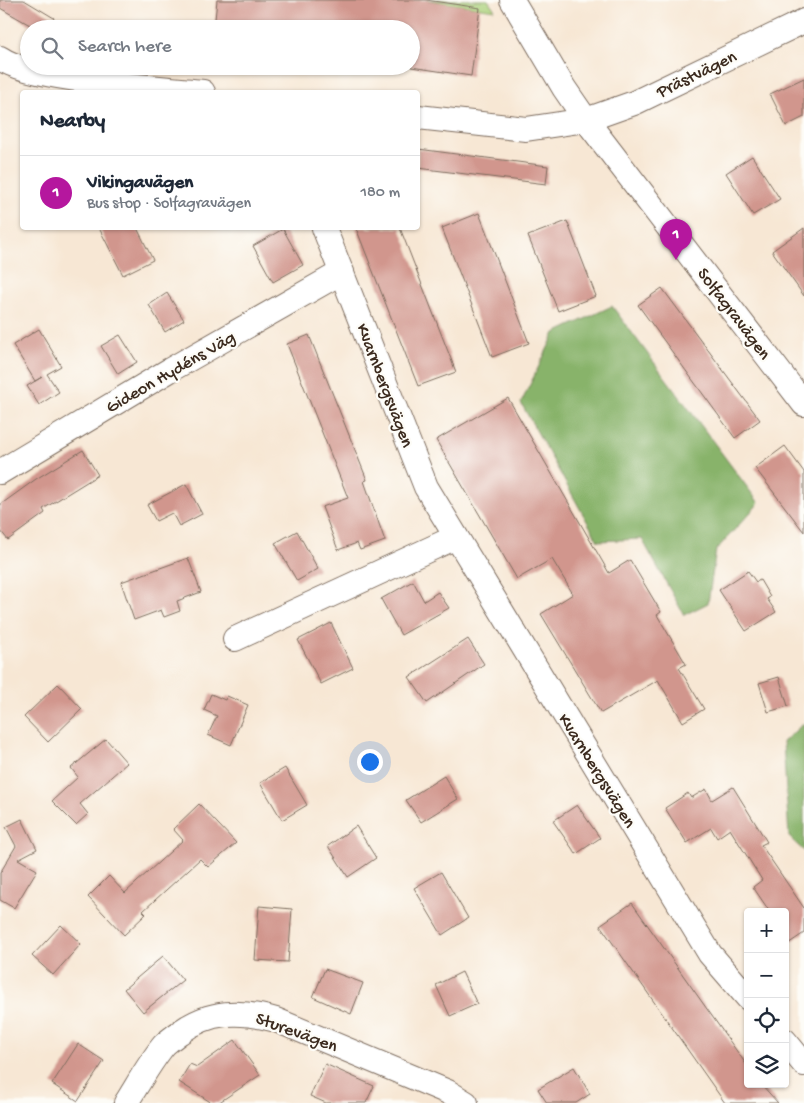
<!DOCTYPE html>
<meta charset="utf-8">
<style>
body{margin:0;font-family:"Gochi Hand",sans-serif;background:#f2f2f3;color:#1f2937}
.controls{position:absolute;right:15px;bottom:15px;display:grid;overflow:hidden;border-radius:5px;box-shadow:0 1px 4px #0004}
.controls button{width:45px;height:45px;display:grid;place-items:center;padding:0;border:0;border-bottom:1px solid #e0e1e3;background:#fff;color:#1f2937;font:25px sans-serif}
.you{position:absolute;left:369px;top:761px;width:18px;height:18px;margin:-12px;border:4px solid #fff;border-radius:50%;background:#1a73e8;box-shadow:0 0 0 8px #1a73e833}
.badge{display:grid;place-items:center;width:32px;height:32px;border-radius:50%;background:#b5179e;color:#fff;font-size:16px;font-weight:700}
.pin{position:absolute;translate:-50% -41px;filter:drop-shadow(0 1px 2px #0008)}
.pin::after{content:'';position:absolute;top:26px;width:18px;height:15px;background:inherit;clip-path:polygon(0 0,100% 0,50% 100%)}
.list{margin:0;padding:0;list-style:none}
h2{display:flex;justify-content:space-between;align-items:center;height:65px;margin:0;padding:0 20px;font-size:21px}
h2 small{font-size:16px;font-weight:400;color:#747a83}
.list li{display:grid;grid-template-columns:32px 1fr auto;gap:15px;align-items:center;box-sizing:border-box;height:75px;padding:0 20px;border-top:1px solid #e0e1e3}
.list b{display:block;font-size:19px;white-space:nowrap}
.list p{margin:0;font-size:16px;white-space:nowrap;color:#747a83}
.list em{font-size:16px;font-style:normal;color:#747a83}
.icon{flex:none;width:28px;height:28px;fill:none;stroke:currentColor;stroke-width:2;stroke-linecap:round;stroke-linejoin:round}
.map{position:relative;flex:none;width:804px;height:1103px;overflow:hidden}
.search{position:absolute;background:#fff;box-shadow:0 1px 4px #0004;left:20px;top:20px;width:400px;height:55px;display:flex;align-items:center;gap:12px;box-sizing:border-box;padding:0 18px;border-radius:28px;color:#747a83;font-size:19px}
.panel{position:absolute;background:#fff;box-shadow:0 1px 4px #0004;left:20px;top:90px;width:400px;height:140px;border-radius:5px}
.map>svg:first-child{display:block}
</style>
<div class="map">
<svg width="804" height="1103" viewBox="0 0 804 1103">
<rect width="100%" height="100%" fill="#fdfcf7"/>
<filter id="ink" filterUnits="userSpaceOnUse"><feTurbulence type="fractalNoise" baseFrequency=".02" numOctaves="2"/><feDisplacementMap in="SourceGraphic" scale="10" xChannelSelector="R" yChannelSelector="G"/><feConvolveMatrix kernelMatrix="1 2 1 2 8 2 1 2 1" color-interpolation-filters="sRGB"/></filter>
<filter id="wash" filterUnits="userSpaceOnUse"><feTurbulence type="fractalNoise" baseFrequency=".0096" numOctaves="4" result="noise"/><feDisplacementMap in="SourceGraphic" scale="20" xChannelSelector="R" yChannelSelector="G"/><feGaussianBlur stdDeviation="1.12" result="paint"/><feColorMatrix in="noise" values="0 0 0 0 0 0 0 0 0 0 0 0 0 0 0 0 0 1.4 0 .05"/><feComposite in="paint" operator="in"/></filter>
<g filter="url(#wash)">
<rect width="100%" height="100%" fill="#f7e7d4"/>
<polygon fill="#abd17b" stroke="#737e4c" points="426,0 488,0 495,10"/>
<g fill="#88b36b" stroke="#626e44">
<polygon points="612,306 759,503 716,550 708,603 684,615 642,539 598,541 521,403 555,333"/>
<polygon points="804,723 804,851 789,837 783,742"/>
</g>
<g id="blocks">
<g fill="#d1968d">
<polygon points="0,0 24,0 54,18 48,29 37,29 0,8"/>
<polygon points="217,0 426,0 480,8 471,76 411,67 411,29 214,29"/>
<polygon points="804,78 804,117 786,126 770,94"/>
<polygon points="418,149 548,166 546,184 418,168"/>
<polygon points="752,156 780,199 753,215 726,173"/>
<polygon points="479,213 529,343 492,357 442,228"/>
<polygon points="567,221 596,296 558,311 528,236"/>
<polygon points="99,228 137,228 153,260 123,275"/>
<polygon points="356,228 400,228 456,372 418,386"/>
<polygon points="804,228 804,296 772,251"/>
<polygon points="283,229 303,265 273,282 253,246"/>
<polygon points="662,288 760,420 735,438 638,305"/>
<polygon points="167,293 184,320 165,332 149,305"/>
<polygon points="39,329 61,366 47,374 59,392 39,405 27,386 42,377 35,381 13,345"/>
<polygon points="120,335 137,362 118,374 101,346"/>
<polygon points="309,335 367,480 364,481 385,541 360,550 357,543 338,550 322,507 348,498 287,344"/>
<polygon points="508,398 609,573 630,560 661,612 657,615 686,664 679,668 704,709 683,722 658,680 601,713 541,614 573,594 552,559 517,579 436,440"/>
<polygon points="785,446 804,472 804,532 755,468"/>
<polygon points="83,450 98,475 43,509 45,513 8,540 0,530 0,505 36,479"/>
<polygon points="186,484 202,514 179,526 172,513 156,521 147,505"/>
<polygon points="297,531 318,569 297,581 275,543"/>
<polygon points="188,558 201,592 177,601 180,611 164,617 161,610 134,620 121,582"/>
<polygon points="748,571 756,582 760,580 770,597 767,599 776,612 746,631 719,590"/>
<polygon points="413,581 424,601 438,592 449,608 401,635 381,599"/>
<polygon points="331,623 353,668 321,684 298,640"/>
<polygon points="468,639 484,664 427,703 409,677"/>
<polygon points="779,677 788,706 768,712 759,683"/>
<polygon points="58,684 82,709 48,742 24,717"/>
<polygon points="211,694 225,700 227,696 248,705 231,745 208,735 217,716 204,710"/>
<polygon points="106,739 127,763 80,804 88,814 76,825 52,801 78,777 71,768"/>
<polygon points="285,768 307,805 282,820 260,783"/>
<polygon points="444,776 458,799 421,822 406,800"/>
<polygon points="733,787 767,842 761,845 804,908 804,933 785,946 785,912 770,912 753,887 762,880 730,829 717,838 711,828 687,843 665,808 688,793 691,798 706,789 712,800"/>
<polygon points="199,804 236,843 208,867 200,859 143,911 146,914 124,935 88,897 109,876 125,893 183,840 173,829"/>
<polygon points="577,805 600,838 576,854 553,821"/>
<polygon points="22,819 37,849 18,859 37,870 14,908 0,900 0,873 16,846 6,827"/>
<polygon points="356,826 376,858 348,877 328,846"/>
<polygon points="441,872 468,918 442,935 414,888"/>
<polygon points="632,903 748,1067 748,1084 761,1084 778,1103 725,1103 600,925"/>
<polygon points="259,906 292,909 288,962 255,960"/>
<polygon points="61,925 81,944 53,975 32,956"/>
<polygon points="163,956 183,980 143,1012 124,989"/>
<polygon points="325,969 363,983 351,1014 313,997"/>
<polygon points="462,972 477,1004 450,1016 436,985"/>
<polygon points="235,1040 260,1075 218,1103 212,1103 179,1082 190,1064 197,1067"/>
<polygon points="78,1044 104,1061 78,1101 52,1084"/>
<polygon points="325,1064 374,1086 366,1103 326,1103 310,1096"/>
<polygon points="574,1067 590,1094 576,1103 547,1103 538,1089"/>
</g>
</g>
</g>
<g filter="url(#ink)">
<use href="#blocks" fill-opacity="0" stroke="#7d6c5e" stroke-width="1"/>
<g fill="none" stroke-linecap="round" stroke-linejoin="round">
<g stroke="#7d6c5e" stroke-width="26">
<g id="minor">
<polyline points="512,0 564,88 586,120 634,103 804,21"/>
<path d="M0,58C33,81 158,87 203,92"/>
<polyline points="418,117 526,129 586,120 804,404"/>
<polyline points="324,228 426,487 696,931 710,954 748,998"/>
<polyline points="0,472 170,370 342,272"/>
<polyline points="235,639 456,537"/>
<polyline points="785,1041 804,1064"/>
<path d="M126,1103C138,1084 150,1062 164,1045C168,1041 174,1037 179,1033C210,1010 240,1010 276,1020L448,1092L466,1103"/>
</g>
</g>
<use href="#minor" stroke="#fff" stroke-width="24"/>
</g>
</g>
<g text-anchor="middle" stroke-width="4.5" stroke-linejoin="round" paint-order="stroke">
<g font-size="18" fill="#3b2a1e" stroke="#fdfcf7">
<text transform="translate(696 73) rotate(-26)" y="6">Prästvägen</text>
<text transform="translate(735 313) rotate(53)" y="6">Solfagravägen</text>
<text transform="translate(170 371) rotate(-30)" y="6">Gideon Hydéns Väg</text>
<text transform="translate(386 385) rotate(69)" y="6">Kvarnbergsvägen</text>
<text transform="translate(598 770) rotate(58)" y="6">Kvarnbergsvägen</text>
<text transform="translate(297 1031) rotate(20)" y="6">Sturevägen</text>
</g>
</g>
</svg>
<div class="controls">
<button>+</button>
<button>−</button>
<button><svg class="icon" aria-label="locate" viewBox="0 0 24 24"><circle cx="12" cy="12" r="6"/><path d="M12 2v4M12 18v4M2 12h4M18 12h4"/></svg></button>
<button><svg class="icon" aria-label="layers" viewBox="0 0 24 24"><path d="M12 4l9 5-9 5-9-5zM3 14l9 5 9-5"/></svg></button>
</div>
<div class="you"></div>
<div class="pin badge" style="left:676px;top:260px">1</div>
<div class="search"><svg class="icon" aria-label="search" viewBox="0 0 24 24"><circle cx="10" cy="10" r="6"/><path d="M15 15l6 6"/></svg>Search here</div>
<section class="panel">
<h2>Nearby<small></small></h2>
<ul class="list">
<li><span class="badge">1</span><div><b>Vikingavägen</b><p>Bus stop · Solfagravägen</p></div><em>180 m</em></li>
</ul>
</section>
</div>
